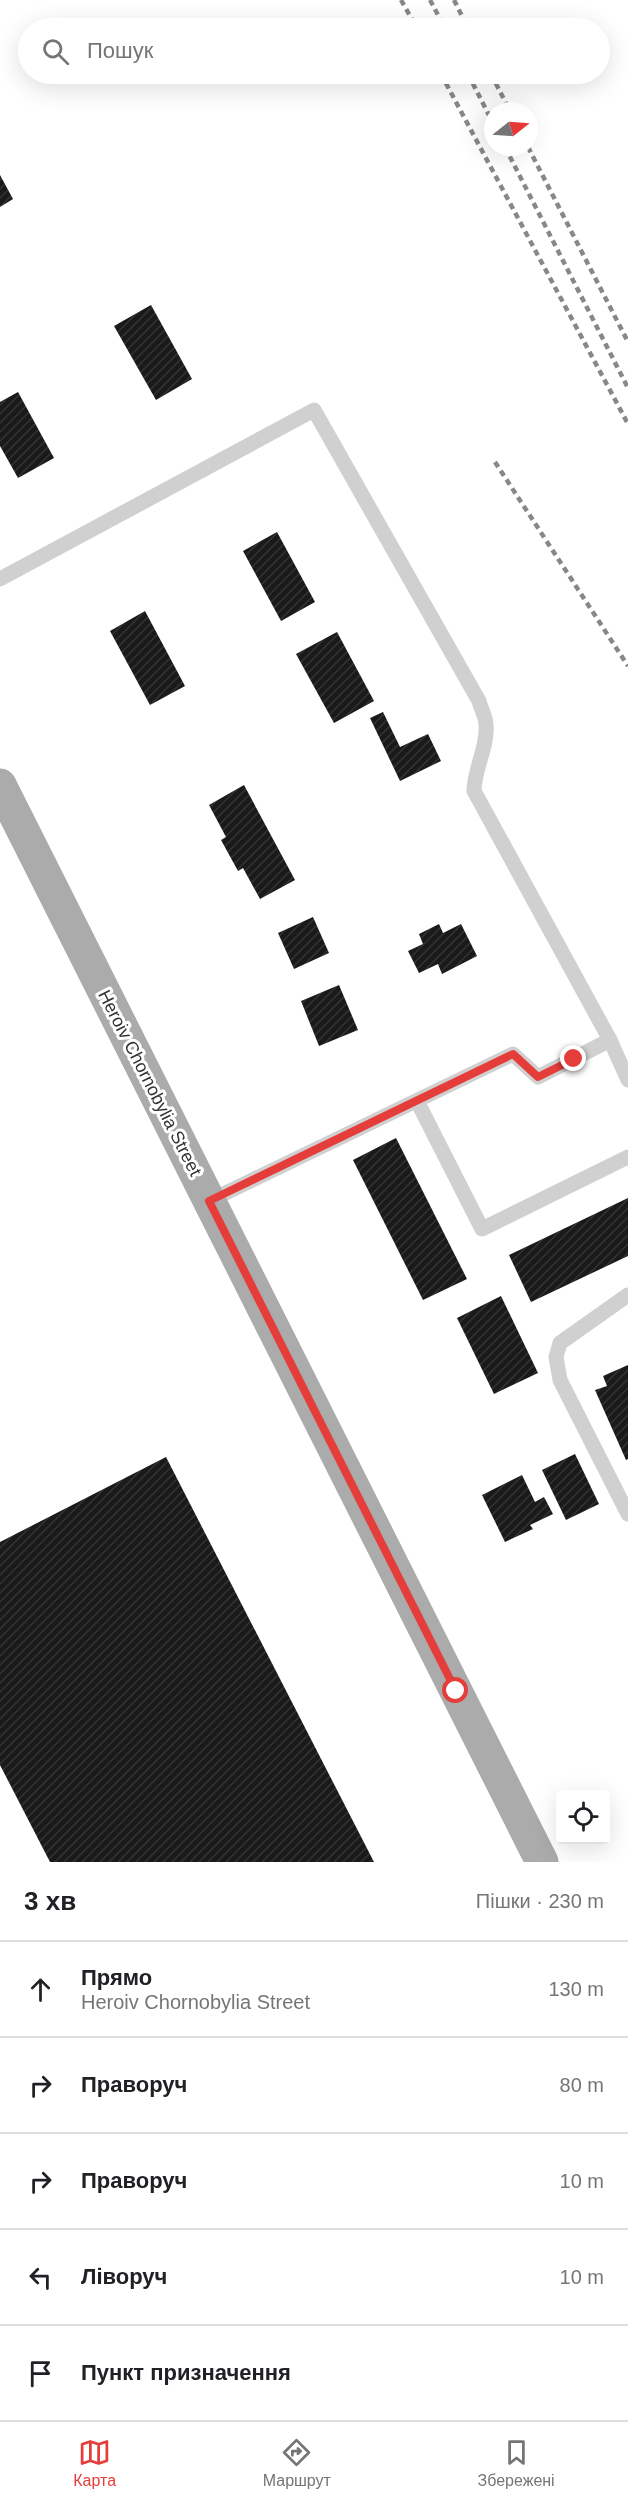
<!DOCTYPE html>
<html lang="uk">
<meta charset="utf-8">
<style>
body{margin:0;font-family:Helvetica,sans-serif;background:#f6f6f6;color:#202124}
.controls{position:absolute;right:18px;bottom:18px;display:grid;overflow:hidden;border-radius:6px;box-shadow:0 6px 24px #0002}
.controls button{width:54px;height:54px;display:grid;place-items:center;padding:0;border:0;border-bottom:2px solid #e0e0e0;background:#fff;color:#202124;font:30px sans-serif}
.compass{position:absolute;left:484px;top:102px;width:54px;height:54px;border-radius:50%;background:#fff;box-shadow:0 6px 24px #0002;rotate:73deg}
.stop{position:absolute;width:18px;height:18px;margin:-14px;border:4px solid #e53d3a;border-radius:50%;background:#fff}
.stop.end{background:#e53d3a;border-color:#fff;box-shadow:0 2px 6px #0008}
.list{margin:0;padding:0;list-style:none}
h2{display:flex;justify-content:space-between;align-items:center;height:78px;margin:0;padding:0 24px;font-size:26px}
h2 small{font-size:20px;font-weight:400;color:#757577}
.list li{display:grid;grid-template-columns:39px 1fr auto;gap:18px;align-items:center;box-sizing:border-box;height:96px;padding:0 24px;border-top:2px solid #e0e0e0}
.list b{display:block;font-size:22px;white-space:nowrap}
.list p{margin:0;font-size:20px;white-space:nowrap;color:#757577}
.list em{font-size:20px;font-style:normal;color:#757577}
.icon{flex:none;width:33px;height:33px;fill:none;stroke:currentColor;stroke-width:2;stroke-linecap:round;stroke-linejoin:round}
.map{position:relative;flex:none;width:628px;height:1862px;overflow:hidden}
.search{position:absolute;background:#fff;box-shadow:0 6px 24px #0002;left:18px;right:18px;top:18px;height:66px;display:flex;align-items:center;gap:15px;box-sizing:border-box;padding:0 21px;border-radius:33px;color:#757577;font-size:22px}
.sheet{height:558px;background:#fff}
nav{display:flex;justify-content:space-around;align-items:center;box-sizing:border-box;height:84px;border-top:2px solid #e0e0e0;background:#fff;font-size:16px;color:#757577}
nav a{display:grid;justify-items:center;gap:3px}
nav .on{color:#e53d3a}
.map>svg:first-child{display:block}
</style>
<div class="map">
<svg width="628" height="1862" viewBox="0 0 628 1862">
<defs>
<pattern id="building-hatch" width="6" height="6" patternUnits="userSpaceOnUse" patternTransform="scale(1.5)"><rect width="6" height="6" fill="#1a1a1a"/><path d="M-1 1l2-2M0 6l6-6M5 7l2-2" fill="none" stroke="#333"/></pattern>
</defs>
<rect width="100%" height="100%" fill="#fff"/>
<g fill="url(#building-hatch)">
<polygon points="0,175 13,199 0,207"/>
<polygon points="151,305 192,379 156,400 114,326"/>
<polygon points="18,392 54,458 18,478 0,446 0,402"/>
<polygon points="277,532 315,602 281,621 243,551"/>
<polygon points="145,611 185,686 150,705 110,631"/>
<polygon points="337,632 374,701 334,723 296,654"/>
<polygon points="383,712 400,747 428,734 441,761 400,781 370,718"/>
<polygon points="244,785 295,880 260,899 243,868 238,871 221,840 226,837 209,805"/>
<polygon points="313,917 329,953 294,969 278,933"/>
<polygon points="439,924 443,933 461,924 477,956 442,974 438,964 419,973 408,951 423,944 419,934"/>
<polygon points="339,985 358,1030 319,1046 301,1001"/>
<polygon points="396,1138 467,1279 423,1300 353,1160"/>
<polygon points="628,1198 628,1256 531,1302 509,1255"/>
<polygon points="501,1296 538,1373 494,1394 457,1318"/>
<polygon points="628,1365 628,1459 626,1460 595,1390 607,1386 603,1376"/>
<polygon points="575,1454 599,1504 566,1520 542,1470"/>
<polygon points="166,1457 374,1862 50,1862 0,1765 0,1542"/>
<polygon points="522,1475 535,1502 544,1497 553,1514 530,1525 533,1529 505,1542 482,1495"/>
</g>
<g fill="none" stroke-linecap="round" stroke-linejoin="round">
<g stroke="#d0d0d0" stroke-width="15">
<path d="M0,579L314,410L479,701C481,709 486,717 486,725C488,747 474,769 474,791L610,1040"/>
<polyline points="417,1101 482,1229 628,1157"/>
<polyline points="209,1201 513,1054 538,1077 610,1040 628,1080"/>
<polyline points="628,1295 560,1343 556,1357 560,1380 628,1514"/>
</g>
<polyline stroke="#ababab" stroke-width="33" points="0,785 542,1862"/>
<g stroke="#888" stroke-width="4.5" stroke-dasharray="6 4.5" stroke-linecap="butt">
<polyline points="401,0 417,28"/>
<polyline points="430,0 445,28"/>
<polyline points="454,0 468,28"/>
<polyline points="441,74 628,424"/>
<polyline points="468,74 493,123"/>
<polyline points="491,74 510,111"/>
<polyline points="505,147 628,388"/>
<polyline points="528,147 628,342"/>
<polyline points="495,462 628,666"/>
</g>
</g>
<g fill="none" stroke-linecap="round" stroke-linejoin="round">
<polyline stroke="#e53d3a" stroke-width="8" points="456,1691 209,1201 513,1054 538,1077 574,1059"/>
</g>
<g text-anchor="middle" stroke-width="6" stroke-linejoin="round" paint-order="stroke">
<g font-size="18" fill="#333" stroke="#fff">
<text transform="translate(150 1083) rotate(63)" y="6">Heroiv Chornobylia Street</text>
</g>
</g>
</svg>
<div class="controls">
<button><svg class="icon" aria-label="locate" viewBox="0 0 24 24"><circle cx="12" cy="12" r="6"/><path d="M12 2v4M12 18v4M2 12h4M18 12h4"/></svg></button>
</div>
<svg class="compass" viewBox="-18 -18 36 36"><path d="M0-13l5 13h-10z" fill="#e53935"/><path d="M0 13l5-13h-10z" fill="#757577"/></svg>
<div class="stop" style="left:456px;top:1691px"></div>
<div class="stop end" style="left:574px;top:1059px"></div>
<div class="search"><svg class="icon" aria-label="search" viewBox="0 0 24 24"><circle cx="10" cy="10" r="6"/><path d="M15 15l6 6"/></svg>Пошук</div>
</div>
<section class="sheet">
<h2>3 хв<small>Пішки · 230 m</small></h2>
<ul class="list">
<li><svg class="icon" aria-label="ahead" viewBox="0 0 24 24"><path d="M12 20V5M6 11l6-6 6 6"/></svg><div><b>Прямо</b><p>Heroiv Chornobylia Street</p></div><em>130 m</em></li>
<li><svg class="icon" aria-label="right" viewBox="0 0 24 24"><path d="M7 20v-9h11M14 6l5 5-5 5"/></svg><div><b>Праворуч</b></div><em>80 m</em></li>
<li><svg class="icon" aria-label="right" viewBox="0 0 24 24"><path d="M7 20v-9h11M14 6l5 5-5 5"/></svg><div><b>Праворуч</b></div><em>10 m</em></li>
<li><svg class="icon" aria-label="left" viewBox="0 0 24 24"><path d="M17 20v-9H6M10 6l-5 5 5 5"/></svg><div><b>Ліворуч</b></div><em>10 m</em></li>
<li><svg class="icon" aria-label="arrive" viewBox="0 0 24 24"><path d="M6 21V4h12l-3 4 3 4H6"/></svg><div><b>Пункт призначення</b></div></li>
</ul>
</section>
<nav>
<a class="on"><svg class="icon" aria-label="map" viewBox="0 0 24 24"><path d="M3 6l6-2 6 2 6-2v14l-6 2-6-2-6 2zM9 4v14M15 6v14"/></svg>Карта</a>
<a><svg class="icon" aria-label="directions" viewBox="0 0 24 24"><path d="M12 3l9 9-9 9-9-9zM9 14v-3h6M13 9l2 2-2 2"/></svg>Маршрут</a>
<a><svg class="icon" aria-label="saved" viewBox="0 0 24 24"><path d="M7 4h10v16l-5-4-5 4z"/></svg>Збережені</a>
</nav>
